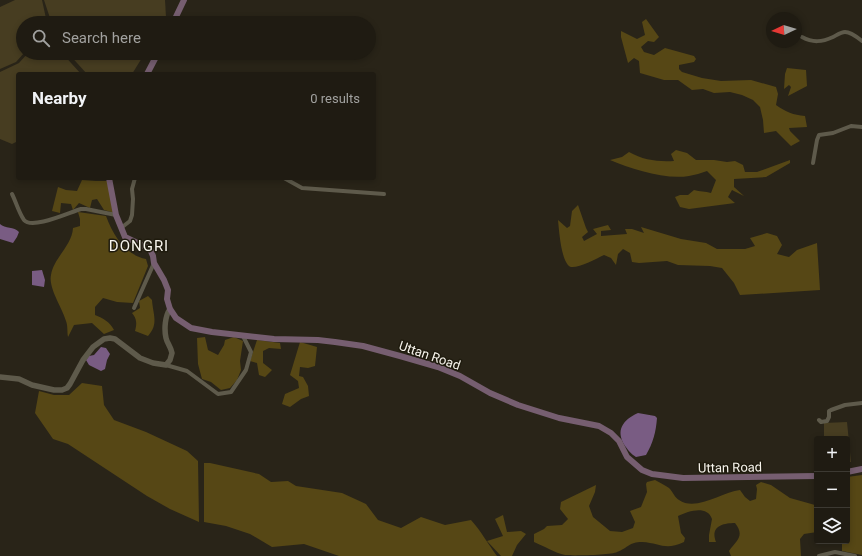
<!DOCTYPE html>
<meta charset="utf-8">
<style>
body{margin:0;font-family:Roboto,sans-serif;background:#27241b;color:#f1f3f6}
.controls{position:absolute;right:12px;bottom:12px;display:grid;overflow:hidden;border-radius:4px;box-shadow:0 2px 6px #0003}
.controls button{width:36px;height:36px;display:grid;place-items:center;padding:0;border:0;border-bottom:1px solid #3c3932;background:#1f1b12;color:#f1f3f6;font:20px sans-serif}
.compass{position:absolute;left:766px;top:12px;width:36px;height:36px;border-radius:50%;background:#1f1b12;box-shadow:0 2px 6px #0003;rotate:266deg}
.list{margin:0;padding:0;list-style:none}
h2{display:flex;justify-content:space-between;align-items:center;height:52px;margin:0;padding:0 16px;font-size:17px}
h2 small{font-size:13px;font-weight:400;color:#a1a19f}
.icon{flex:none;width:22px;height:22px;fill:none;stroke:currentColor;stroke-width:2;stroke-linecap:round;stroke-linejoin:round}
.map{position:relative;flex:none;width:862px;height:556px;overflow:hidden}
.search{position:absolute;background:#1f1b12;box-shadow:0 2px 6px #0003;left:16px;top:16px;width:360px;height:44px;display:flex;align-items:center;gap:10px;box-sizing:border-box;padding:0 14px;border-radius:22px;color:#a1a19f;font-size:15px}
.panel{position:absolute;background:#1f1b12;box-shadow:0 2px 6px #0003;left:16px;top:72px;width:360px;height:108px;border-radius:4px}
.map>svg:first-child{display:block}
</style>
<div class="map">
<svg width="862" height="556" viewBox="0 0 862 556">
<rect width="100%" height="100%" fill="#292418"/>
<g fill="#473d21">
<polygon points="15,0 42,0 47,23 23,23 23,53 24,53 16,62 0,69 0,7"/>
<polygon points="44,0 165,0 166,17 51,21"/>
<polygon points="28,53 62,53 81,74 18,74 18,141 12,144 0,139 0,72 19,63"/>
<polygon points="68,53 145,53 132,74 87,74"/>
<polygon points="847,422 851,462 847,462 847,439 824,439 824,423"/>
</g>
<g fill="#564715">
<path d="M646,19L659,37L654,42L648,41L641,47L644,52L654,55L665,48L694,56L696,59L694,62L679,65V69L682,72L702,78L721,81L751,80L776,87L778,94L776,105C786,112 793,115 805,116L807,127L789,128L790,131L800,141L791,146L776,131L764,133L763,120L760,107L753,100L742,95L730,92L714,93L703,89L692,90L678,80H664L640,73L639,61L634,58L628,63L621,37V31L637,39L645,35L642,22Z"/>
<polygon points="787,68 806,70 807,86 788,96 791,87 789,85 784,89 785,74"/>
<path d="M676,150L687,153L696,160H714L727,162L735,161L743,165L745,172H757L790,160V163L766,177L734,179V187L744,196L732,190L728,197L735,203L689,209L680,207L675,197L680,195H688L694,190C700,192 705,191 711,193L716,180L707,171C701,173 695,175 689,176C665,180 632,169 610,160L622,157L629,152C643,160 658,162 674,161L671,154Z"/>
<polygon points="82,180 96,181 107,181 115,213 104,210 97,199 92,200 90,208 79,203 73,210 71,204 61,203 60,213 52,211 58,187 66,190 77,191"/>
<path d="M578,205L586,228L588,232L582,237L584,241L597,234L593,229L608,225L611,230L601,231V236L627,234L625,229H632L644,233L641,227L681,239L706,243L717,249H745L755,246L750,238L767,233L777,236L782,245L777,254L789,257L797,250L817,243L820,290L740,295L734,283L722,268L710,266L678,265L667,261L639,263L632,262L630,253L623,249L618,254L616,265L611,258L604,255C596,259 579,268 571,267C561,264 559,229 558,220L567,228L570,226L572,211Z"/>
<path d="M78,212L106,216C113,235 125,255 146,259L148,266L133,303L117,302L103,298L95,307V315C103,318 110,322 114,330L104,334L92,323L74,325L68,337C67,332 68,326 66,321C63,309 48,288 51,275C54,257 72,246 73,228L80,226V219Z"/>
<path d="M148,296L152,300C153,315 159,324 148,336L135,331C137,324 137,319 132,313L140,308L139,301Z"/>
<polygon points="205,337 208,350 218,355 224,345 225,340 234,337 243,341 240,361 241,370 237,380 230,388 221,390 211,382 202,379 198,364 197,338"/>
<polygon points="257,340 280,343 281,349 269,348 263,351 263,363 272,370 265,377 259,375 257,363 250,361"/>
<polygon points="300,342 317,347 315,366 308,368 300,367 299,376 303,377 308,386 309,396 301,399 290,407 282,404 285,394 299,388 298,381 290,375"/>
<polygon points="82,383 102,386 104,405 114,420 146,432 187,451 198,461 199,522 170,509 147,496 68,444 53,439 35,413 39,391 54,395 69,395"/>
<path d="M204,463H210L259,474L271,482L288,481L296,486L342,493L366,504L378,520L401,528L421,517L445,525L471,520C481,531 488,544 497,556H339L304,544L272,547L250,534L226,526L204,522Z"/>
<polygon points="862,475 862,555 842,551 842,541 847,541 847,477"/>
<path d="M655,480C660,483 665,485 669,488C673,492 675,498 679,500C696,512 722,492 740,490L745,497L750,501L756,499L757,489L756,485L761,482L771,485L790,498L815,505L817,512V532L804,534L800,539L801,556H731L729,551C737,540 745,536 735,523C722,523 710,527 716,542H709V535L712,519C707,505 689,511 678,516L681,533L685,538L684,542C665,551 660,543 642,542C629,542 628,548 617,552C612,555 572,556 565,555C555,553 544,546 534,542V534L544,529L547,526L562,525L568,519L560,509L561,502L596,485L595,492L589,506L593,517L610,531L622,532L633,528L635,522L630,511L641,507L647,492L646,484L647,482Z"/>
<polygon points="503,515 507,532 521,531 526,534 517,545 512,556 501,556 487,541 503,536 495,519"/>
</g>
<g fill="#795c83">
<path d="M0,224C5,229 14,226 19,232L17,237L13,243L0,239Z"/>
<polygon points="42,270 45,280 44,287 32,285 32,271"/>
<polygon points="101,347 106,348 110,354 107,360 105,369 101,371 89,365 86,360 89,356 94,355"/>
<path d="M638,413L655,416L657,418C656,432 653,443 646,455L636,457C631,454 629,451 625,446C615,430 623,420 638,413Z"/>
</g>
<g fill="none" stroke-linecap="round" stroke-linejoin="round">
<g stroke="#5e5a4b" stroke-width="4">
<path d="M802,37C813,43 822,42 833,37C837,35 841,32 845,32C851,32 857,37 862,41"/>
<polyline points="813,163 817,140 819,135 833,133 851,126 862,127"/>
<polyline points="284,178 302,188 384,194"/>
<path d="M12,194C16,202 19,213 24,220C32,230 70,212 81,209H86L116,215"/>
<polyline points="121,228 130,221 132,215 133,199 132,189 135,178 137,178"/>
<polyline points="134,308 154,263"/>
<polyline points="166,365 187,371 218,394 231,392 246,370 251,352 243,336"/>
<polyline points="819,420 821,422 827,421 829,417 829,411 831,410 845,405 862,403"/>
<polyline points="819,556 835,552 855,556"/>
</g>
<path stroke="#5e5a4b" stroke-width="5.5" d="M0,377L19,379L32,385L54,390H62L67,388L70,384L83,360L93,347L104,339L110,338L115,339L140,358L153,363L166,365L170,360L172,353C171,347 167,343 166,338C164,329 165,316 170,309"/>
<g stroke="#765e70" stroke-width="6">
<polyline points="173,23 184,0"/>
<polyline points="147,74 158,53"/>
<polyline points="109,178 116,215 125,237 150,249 153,256 154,263 164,280 168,290 167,299 170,309 176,318 191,328 212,332 274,339 318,340 335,342 363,346 400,356 438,367 460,376 490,393 518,405 559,418 599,426 611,433 619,441 627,457 642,470 652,474 683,478 817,476"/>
<polyline points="847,472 862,469"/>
</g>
</g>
<g text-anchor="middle" stroke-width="3" stroke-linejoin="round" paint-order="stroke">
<g font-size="13" fill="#f7f4ec" stroke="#1f1b0e">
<text transform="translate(430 355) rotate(19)" y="5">Uttan Road</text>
<text transform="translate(730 467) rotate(-1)" y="5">Uttan Road</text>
</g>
<g font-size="15" letter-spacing="1" fill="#f7f4ec" stroke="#1f1b0e">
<text x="139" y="251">DONGRI</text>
</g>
</g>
</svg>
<div class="controls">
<button>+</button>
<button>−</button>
<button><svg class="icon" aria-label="layers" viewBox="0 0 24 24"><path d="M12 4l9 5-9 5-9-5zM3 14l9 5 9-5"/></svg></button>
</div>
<svg class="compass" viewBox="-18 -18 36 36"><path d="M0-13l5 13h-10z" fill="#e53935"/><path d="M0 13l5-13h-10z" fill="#a1a19f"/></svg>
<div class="search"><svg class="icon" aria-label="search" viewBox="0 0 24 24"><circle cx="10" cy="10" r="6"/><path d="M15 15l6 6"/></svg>Search here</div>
<section class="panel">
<h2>Nearby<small>0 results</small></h2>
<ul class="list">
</ul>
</section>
</div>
